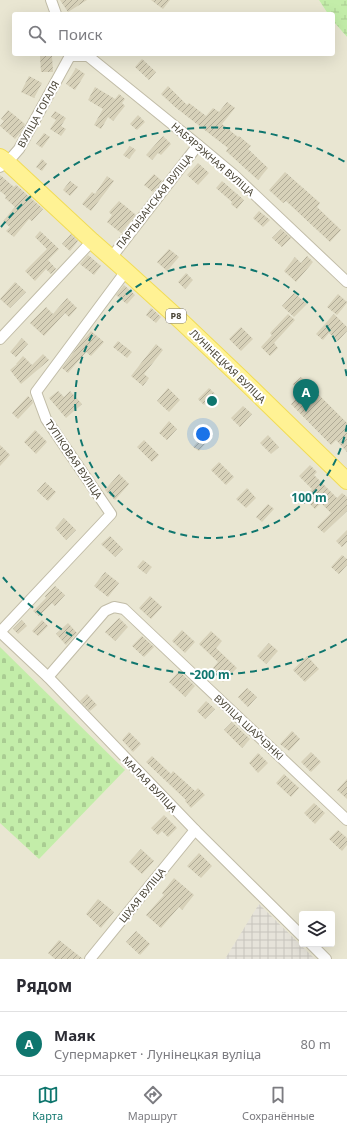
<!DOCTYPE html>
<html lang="ru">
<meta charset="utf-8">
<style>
body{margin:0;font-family:"Noto Sans",sans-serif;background:#f2f2f3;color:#2b2b33}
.controls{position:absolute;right:12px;bottom:12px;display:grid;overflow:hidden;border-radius:4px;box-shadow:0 4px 16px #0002}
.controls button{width:36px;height:36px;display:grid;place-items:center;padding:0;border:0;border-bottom:1px solid #e1e1e2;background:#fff;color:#2b2b33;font:20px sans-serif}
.you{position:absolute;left:203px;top:434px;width:14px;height:14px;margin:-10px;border:3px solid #fff;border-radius:50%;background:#1a73e8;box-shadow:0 0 0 6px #1a73e833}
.badge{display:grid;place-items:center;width:26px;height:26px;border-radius:50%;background:#0f766e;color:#fff;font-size:13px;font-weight:700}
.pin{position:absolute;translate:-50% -33px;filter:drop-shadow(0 1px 2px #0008)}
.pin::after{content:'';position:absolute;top:21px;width:14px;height:12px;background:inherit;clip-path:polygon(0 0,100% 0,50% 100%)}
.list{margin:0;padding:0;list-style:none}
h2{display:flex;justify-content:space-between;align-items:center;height:52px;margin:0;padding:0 16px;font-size:17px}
h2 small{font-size:13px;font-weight:400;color:#7c7c81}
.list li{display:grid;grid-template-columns:26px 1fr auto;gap:12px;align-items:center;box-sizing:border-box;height:64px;padding:0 16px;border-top:1px solid #e1e1e2}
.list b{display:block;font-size:15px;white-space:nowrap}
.list p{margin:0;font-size:13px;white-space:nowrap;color:#7c7c81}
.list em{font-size:13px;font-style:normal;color:#7c7c81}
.icon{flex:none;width:22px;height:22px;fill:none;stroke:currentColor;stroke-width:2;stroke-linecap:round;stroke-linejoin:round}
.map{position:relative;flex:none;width:347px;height:959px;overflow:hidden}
.search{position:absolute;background:#fff;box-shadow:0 4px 16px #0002;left:12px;right:12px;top:12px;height:44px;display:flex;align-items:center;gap:10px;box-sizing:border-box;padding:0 14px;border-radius:4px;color:#7c7c81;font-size:15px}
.sheet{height:116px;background:#fff}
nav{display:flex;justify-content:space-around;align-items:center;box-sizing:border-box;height:56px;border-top:1px solid #e1e1e2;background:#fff;font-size:11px;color:#7c7c81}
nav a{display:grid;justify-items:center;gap:2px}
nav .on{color:#0f766e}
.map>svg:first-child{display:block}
</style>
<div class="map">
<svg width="347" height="959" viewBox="0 0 347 959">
<defs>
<pattern id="industrial-grid" width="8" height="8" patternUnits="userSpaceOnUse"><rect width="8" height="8" fill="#e6e3da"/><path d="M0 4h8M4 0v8" fill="none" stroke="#c7c4bc"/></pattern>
<pattern id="wetland-marsh" width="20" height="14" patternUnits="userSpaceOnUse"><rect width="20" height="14" fill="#c3eda9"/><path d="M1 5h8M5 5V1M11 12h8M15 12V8" fill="none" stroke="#a9cc92"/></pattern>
<pattern id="cemetery-stones" width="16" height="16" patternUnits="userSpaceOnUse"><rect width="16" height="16" fill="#c3eda9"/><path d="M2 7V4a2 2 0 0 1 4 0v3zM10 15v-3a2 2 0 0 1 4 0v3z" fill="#a9cc92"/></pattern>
<pattern id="building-hatch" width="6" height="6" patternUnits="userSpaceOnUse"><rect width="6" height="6" fill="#d7d1b9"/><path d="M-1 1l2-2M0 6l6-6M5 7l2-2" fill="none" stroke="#b0ab97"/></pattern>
</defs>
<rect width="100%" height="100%" fill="#f4f2e5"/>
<path fill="#e9e6d2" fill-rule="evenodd" d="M0,0H319L328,14H14V54H333V21L347,37V959H0ZM302,914H332V944H302Z"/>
<polygon fill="url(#industrial-grid)" points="259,904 315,959 225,959"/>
<polygon fill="url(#wetland-marsh)" points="319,0 347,0 347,37 333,21 333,14 328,14"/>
<polygon fill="url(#cemetery-stones)" points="0,647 125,770 39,859 0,823"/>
<g fill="url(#building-hatch)">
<polygon points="60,0 87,0 68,12"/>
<polygon points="151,0 170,0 163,9"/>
<polygon points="40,56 52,56 53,72 41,72"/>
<polygon points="142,59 156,72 149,80 135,67"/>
<polygon points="76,68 85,74 75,90 66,84"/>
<polygon points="29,76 42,83 34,98 21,92"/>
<polygon points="168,86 187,105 189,103 206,116 213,108 219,112 227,102 235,108 222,124 238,137 239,136 251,146 248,149 268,168 258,180 226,151 228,148 175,107 161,94"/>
<polygon points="95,87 115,99 119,94 125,99 122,103 125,106 113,121 108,117 101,129 94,125 103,109 88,100"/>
<polygon points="8,110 25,124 21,132 15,139 0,126 4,121 1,119"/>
<polygon points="55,111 66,118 61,126 66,129 61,136 50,129 56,120 51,117"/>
<polygon points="138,115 145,122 137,130 130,124"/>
<polygon points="44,133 50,137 42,148 36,144"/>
<polygon points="163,136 171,144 161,155 158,153 152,160 146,155"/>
<polygon points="130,146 136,150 129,159 123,155"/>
<polygon points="42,159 47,164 42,171 36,167"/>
<polygon points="198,163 209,173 198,185 187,175"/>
<polygon points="285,172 320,203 317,207 341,230 330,242 286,201 283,203 269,190"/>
<polygon points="154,174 162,181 153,192 144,185"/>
<polygon points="0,175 14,187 16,185 43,209 32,221 29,219 14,237 6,231 10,227 3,221 15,207 5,198 6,196 0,191"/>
<polygon points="107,176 114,181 91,211 82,204 92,192 95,194"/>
<polygon points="70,181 78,187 70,196 63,190"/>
<polygon points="222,181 244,200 237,209 231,204 232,202 216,188"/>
<polygon points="119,201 136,215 121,233 107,222 112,215 109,212"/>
<polygon points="259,211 270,220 263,227 253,218"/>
<polygon points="281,229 291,238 282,247 272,238"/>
<polygon points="40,231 59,249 48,260 56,269 51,274 46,269 35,281 25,271 47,249 35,237"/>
<polygon points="71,234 78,241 70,251 62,244"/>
<polygon points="169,249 179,257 167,271 157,262"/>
<polygon points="88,255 101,266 94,275 80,264"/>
<polygon points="307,256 313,262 296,282 284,271 295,257 301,263"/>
<polygon points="186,273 193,280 185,289 178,282"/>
<polygon points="15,282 26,292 10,308 0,299"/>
<polygon points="124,285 135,295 127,304 116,295"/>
<polygon points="294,293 307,304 294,317 282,306"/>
<polygon points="338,294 347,302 347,303 337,315 327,307"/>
<polygon points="67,298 77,308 69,317 65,313 44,336 30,323 46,307 53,314"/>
<polygon points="151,308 161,317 156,323 146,315"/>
<polygon points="288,314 295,320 274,343 278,348 270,356 261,347 272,335 270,333"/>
<polygon points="334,314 347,327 347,331 338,341 329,333 323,340 316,334"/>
<polygon points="241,327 253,339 241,351 229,339"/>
<polygon points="91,331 104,342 91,356 86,352 68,373 62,368 82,341"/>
<polygon points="22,338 28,344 16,357 10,352"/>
<polygon points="118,341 132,352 127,358 113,347"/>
<polygon points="156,344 163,350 144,374 149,378 143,386 131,376"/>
<polygon points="43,354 49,360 21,384 10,370 17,364 16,364 23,356 32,365"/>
<polygon points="301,377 347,423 347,452 336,440 331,445 291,404 302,393 293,384"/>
<polygon points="168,388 180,400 169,412 157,401"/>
<polygon points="209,388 215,394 204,405 198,399"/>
<polygon points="58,391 64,397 70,391 82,404 66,418 49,398"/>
<polygon points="28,396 32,400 33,403 18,419 12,413"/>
<polygon points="243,406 252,414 240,427 231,418"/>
<polygon points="169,421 177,429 167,440 159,433"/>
<polygon points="35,430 47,442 36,454 24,442"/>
<polygon points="208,430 213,435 199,451 193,447"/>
<polygon points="268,435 279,447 271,454 260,443"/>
<polygon points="144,440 159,455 152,462 137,447"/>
<polygon points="0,445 10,455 0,466"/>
<polygon points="219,462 234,477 226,485 211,470"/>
<polygon points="310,465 317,472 314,475 337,498 342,493 347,497 347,511 324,533 317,527 331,513 321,503 315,509 303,497 312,489 299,476"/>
<polygon points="119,474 129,484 115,500 105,490"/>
<polygon points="45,482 56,492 48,501 37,491"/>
<polygon points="247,488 256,498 246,508 236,499"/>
<polygon points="268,504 274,509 262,522 256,517"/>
<polygon points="64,518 76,530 66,540 55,528"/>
<polygon points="347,530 347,542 342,547 336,541"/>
<polygon points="110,536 123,549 115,557 101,544"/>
<polygon points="342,555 347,559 347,565 339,574 331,567"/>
<polygon points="143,560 152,567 146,574 137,567"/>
<polygon points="105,572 119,583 108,597 94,586"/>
<polygon points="55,586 65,595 55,606 52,603 39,616 33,611 46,598 45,596"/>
<polygon points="150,596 162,607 151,619 139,608"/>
<polygon points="119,618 128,627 115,641 105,632"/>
<polygon points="22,620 27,626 18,634 13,629"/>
<polygon points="42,620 48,626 38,636 32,631"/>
<polygon points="68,623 77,633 66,645 56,634"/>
<polygon points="182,630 195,642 185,653 172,641"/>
<polygon points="211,631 222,641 216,648 237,668 223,682 211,670 218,662 199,644"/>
<polygon points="142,636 154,647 144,657 132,646"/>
<polygon points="269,643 278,651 266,664 257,656"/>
<polygon points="307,656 319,669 305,682 293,670"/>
<polygon points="179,671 195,686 185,697 169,682"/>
<polygon points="247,688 257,697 248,707 238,697"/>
<polygon points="87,694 97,705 90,711 80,701"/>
<polygon points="206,701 215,709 205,719 197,711"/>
<polygon points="232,722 250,739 242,748 224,730"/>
<polygon points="292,731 300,739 289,751 280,744"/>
<polygon points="129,732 141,744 133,752 122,740"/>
<polygon points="311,752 321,762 311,772 301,762"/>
<polygon points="258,753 268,763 258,773 249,763"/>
<polygon points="152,756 171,774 173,771 195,791 198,788 205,795 191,808 185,801 186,800 146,762"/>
<polygon points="284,774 299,788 291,797 276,783"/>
<polygon points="347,779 347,799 337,790"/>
<polygon points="314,803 325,813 315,824 304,813"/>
<polygon points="164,815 177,828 168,837 162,831 158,835 151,828"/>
<polygon points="338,830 347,838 347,845 342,851 329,839"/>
<polygon points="141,849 154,861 142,874 129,862"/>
<polygon points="199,853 212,866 201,878 187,866"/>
<polygon points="174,878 194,895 182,910 179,907 161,928 146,915 164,895 162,893"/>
<polygon points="98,899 114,912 101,928 86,914"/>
<polygon points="136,931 150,944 140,955 126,942"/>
<polygon points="59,940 83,959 55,959 48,953"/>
</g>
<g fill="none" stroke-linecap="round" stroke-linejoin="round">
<g stroke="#c1bca7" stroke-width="12">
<g id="street">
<polyline points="51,0 56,14"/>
<polyline points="70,56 88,56 198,145 233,174 347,282"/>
<polyline points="0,167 12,157 19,149 70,56"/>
<polyline points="111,258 198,145"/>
<polyline points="0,339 92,241"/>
<polyline points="0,632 111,514 46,419 36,392 126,271"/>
<polyline points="0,632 48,677 195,830 302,936"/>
<polyline points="48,677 105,611 114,607 124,609 347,820"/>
<polyline points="311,944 326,959"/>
<polyline points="90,959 195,830"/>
</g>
</g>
<g stroke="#f1dc57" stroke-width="18">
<polyline id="primary" points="0,157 7,162 92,241 126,271 181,321 240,377 347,481"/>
</g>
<use href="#street" stroke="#fff" stroke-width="10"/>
<use href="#primary" stroke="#fff294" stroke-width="16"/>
</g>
<g fill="none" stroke="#0f766e" stroke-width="2" stroke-dasharray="7 5">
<path d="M347 425A137 137 0 1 1 347 377"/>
<path d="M347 639A274 274 0 0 1 1 575M1 227A274 274 0 0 1 347 163"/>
</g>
<g text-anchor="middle" stroke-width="4" stroke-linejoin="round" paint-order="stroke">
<rect fill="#fff" stroke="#7f7b71" stroke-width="1" x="166" y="309" width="20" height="14" rx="3"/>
<g font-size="9" font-weight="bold" fill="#484334">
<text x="176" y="319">Р8</text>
</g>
<g font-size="10" fill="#484334" stroke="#fff">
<text transform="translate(38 114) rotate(-61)" y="4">ВУЛІЦА ГОГАЛЯ</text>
<text transform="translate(213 159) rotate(41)" y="4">НАБЯРЭЖНАЯ ВУЛІЦА</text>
<text transform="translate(154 201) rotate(-52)" y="4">ПАРТЫЗАНСКАЯ ВУЛІЦА</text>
<text transform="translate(228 366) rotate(44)" y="4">ЛУНІНЕЦКАЯ ВУЛІЦА</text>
<text transform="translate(74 459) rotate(56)" y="4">ТУПІКОВАЯ ВУЛІЦА</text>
<text transform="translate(249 727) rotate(43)" y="4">ВУЛІЦА ШАЎЧЭНКІ</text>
<text transform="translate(150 784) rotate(46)" y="4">МАЛАЯ ВУЛІЦА</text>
<text transform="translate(142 895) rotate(-51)" y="4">ЦІХАЯ ВУЛІЦА</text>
</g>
</g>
<circle cx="212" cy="401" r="6" fill="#0f766e" stroke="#fff" stroke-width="2"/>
<g font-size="12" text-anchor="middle" font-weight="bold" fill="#0f766e" stroke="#fff" stroke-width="4" stroke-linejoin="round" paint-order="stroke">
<text x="309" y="502">100 m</text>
<text x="212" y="679">200 m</text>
</g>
</svg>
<div class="controls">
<button><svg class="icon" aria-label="layers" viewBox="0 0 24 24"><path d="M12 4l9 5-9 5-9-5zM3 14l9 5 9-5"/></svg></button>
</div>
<div class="you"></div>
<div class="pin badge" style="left:306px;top:412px">A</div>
<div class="search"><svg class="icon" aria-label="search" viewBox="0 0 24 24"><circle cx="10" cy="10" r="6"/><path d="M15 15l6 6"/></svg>Поиск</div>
</div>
<section class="sheet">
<h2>Рядом<small></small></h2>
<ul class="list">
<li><span class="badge">A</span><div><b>Маяк</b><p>Супермаркет · Лунінецкая вуліца</p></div><em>80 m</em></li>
</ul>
</section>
<nav>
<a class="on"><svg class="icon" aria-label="map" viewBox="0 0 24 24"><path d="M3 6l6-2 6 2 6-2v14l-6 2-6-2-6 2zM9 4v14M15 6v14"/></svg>Карта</a>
<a><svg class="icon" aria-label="directions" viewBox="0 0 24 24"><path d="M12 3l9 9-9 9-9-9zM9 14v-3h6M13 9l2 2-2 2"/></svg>Маршрут</a>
<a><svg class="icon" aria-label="saved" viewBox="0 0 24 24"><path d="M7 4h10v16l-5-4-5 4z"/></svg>Сохранённые</a>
</nav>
